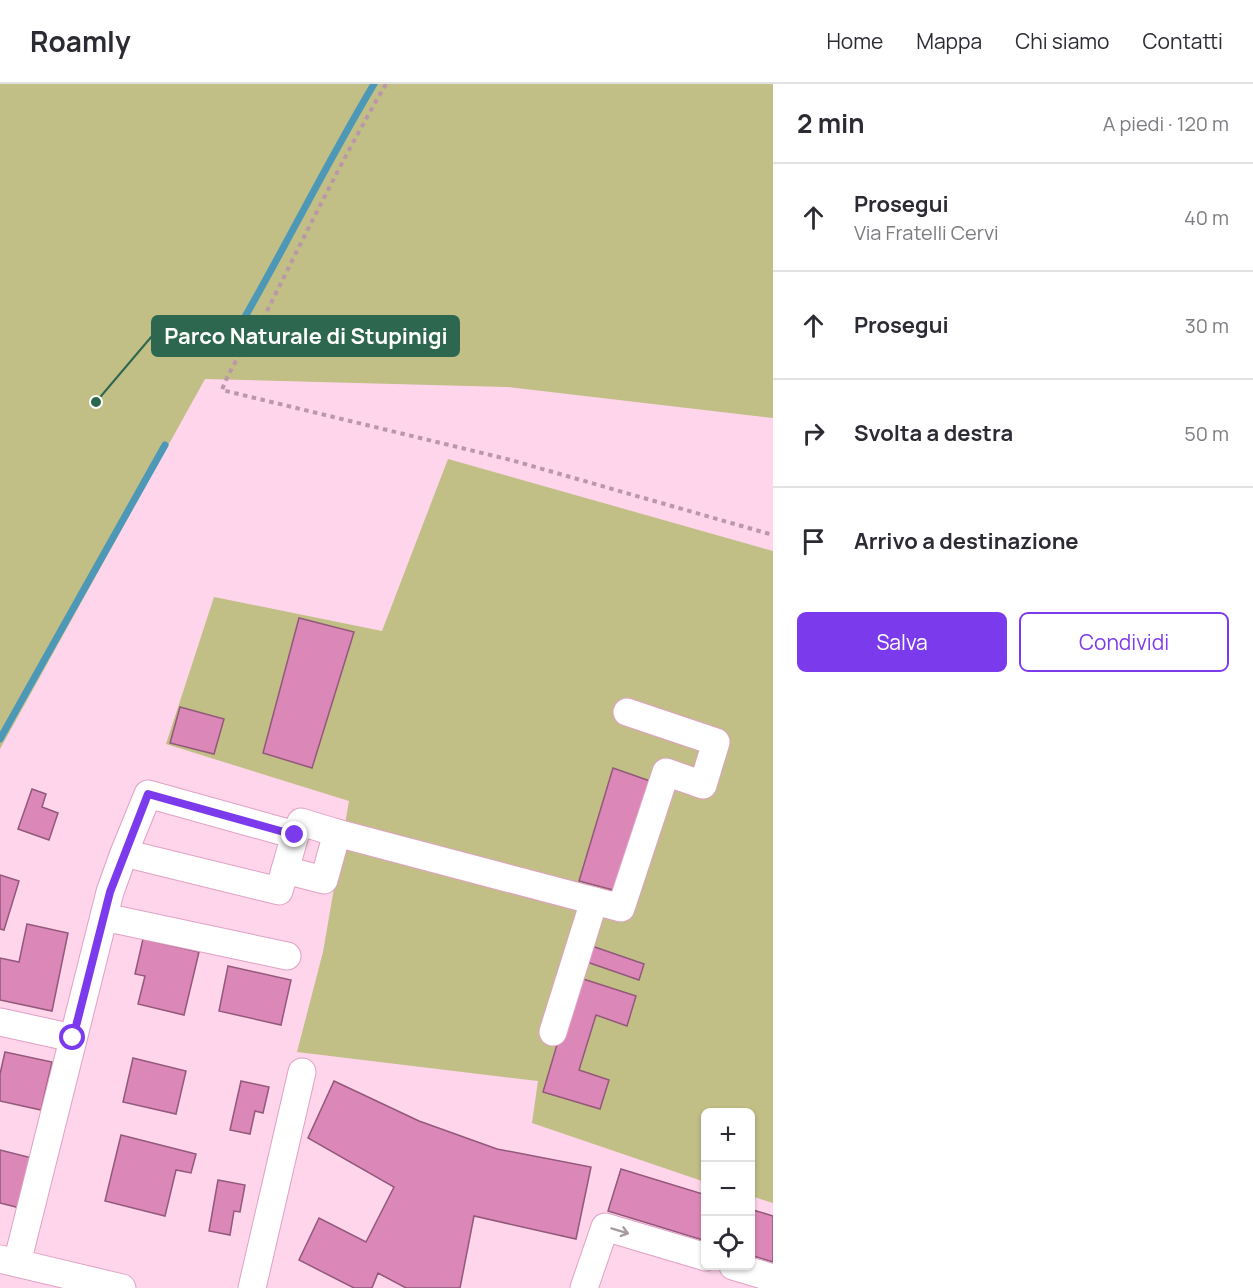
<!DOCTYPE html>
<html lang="it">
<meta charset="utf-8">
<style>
body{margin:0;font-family:Manrope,sans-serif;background:#f2f2f3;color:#2b2b33}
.controls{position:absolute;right:18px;bottom:18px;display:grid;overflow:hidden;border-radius:9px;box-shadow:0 2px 4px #0004}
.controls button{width:54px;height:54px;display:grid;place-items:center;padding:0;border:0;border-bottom:2px solid #e1e1e2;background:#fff;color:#2b2b33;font:30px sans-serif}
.stop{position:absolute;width:18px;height:18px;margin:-14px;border:4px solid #7c3aed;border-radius:50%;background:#fff}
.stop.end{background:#7c3aed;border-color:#fff;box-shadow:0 2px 6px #0008}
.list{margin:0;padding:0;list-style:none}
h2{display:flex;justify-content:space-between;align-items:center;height:78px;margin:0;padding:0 24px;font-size:26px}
h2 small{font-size:20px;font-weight:400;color:#7c7c81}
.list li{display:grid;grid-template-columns:39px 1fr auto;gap:18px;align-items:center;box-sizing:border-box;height:108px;padding:0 24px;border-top:2px solid #e1e1e2}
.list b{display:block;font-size:22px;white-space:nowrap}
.list p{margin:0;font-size:20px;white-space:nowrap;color:#7c7c81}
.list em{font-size:20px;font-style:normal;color:#7c7c81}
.actions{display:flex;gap:12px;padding:18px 24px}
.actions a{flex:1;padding:14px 0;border:2px solid #7c3aed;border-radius:9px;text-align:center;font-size:21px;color:#7c3aed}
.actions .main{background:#7c3aed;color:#fff}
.icon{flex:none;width:33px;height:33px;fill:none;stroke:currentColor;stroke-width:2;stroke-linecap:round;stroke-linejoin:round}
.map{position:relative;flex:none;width:773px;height:1204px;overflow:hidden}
header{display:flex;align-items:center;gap:36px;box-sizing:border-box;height:84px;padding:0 30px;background:#fff;border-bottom:2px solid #e1e1e2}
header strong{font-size:28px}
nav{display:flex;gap:33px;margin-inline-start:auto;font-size:21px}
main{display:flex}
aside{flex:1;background:#fff}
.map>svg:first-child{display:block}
</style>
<header>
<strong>Roamly</strong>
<nav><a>Home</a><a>Mappa</a><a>Chi siamo</a><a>Contatti</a></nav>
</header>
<main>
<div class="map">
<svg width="773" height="1204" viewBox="0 0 773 1204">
<rect width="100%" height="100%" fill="#fed5eb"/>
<g fill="#c1be86">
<polygon points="0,0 773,0 773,334 507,303 205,295 0,665"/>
<polygon points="448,375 773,467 773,1119 751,1112 750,1028 706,1028 705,1098 532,1039 538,997 297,968 323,868 349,717 166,660 214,513 382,547"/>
</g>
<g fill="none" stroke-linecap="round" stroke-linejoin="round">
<g stroke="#4d97b7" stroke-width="7">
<path d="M238,245C285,164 326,80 374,0"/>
<polyline points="0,655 165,361"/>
</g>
</g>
<g fill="#db88b8" stroke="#93587a" stroke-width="1.5">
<polygon points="299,534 354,548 312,684 263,669"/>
<polygon points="180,623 224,635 214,670 170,659"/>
<polygon points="613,684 650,697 617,807 579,797"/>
<polygon points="32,705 46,710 42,723 58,729 49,756 18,745"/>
<polygon points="0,791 19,797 4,846 0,845"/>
<polygon points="27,840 68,849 52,927 0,916 0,874 19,878"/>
<polygon points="143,855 199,868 184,931 138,920 145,892 135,890"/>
<polygon points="589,861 644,880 639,896 584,877"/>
<polygon points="228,882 291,896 281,941 219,927"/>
<polygon points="577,893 636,912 627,942 596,931 579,986 609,996 600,1025 543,1008"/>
<polygon points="5,968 52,978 41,1026 0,1017 0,990"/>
<polygon points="133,974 186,987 176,1030 123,1018"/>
<polygon points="241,997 269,1003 263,1029 255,1027 250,1050 230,1046"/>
<polygon points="334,997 419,1037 497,1065 591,1083 576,1155 474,1132 460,1204 406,1204 378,1189 372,1204 354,1204 299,1176 319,1134 366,1158 394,1103 308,1054"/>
<polygon points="121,1051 196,1070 191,1089 176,1086 165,1132 105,1117"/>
<polygon points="0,1066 32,1074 20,1124 0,1119"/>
<polygon points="621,1085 706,1111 706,1157 608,1127"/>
<polygon points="218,1096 245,1101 240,1128 234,1127 230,1151 209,1147"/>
<polygon points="750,1125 773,1132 773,1178 750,1171"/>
</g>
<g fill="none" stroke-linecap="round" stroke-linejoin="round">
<g stroke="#e0a0c4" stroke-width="29">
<g id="minor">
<polyline points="295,751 301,738 337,749"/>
<polyline points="285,786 324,796 337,749 621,824 666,688 703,701 716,658 627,628"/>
<polyline points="104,833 287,872"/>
<polyline points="0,938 73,954"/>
<polyline points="553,948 594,817"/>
<polyline points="0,1175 122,1204"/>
<polyline points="17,1179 110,808 124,769 279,807 295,751 148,710 124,769"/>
<polyline points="733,1182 773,1194"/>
<polyline points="252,1204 302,988"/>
<polyline points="584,1204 605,1143 706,1173"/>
</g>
</g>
<path stroke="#bb97aa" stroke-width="4" stroke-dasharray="4.5 4.5" stroke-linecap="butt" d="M386,0C342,75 304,153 265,231C251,256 232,278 222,306L511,376L773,451"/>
<use href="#minor" stroke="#fff" stroke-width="27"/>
</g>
<defs><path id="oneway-shaft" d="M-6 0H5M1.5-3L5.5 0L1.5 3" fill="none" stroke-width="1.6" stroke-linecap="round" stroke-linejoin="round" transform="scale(1.5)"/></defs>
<use stroke="#a59aa0" href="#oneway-shaft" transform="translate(620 1147) rotate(17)"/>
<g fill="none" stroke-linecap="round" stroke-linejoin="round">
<polyline stroke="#7c3aed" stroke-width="8" points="73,954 110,808 148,710 295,751"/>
</g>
<path fill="none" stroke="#2d6750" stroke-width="2" d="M96 318L152 252"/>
<circle fill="#2d6750" stroke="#fff" stroke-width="2" cx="96" cy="318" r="6"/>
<rect fill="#2d6750" stroke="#2d6750" stroke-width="2" x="152" y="232" width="307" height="40" rx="6"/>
<g font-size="22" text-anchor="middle" font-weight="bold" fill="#fff">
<text x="306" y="260">Parco Naturale di Stupinigi</text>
</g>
</svg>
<div class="controls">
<button>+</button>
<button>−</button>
<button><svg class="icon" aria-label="locate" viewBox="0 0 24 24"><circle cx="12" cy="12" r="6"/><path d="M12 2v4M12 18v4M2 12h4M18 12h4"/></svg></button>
</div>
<div class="stop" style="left:73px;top:954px"></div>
<div class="stop end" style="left:295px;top:751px"></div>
</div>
<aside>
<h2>2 min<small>A piedi · 120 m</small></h2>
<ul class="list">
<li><svg class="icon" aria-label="ahead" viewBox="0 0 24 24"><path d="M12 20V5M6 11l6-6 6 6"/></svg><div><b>Prosegui</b><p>Via Fratelli Cervi</p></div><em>40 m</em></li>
<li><svg class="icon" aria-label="ahead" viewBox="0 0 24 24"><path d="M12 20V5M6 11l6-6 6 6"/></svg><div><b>Prosegui</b></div><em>30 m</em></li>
<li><svg class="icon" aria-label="right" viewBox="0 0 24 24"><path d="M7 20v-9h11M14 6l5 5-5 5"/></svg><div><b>Svolta a destra</b></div><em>50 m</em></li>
<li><svg class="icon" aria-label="arrive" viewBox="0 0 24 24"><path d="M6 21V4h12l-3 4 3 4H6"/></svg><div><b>Arrivo a destinazione</b></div></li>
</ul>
<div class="actions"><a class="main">Salva</a><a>Condividi</a></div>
</aside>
</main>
